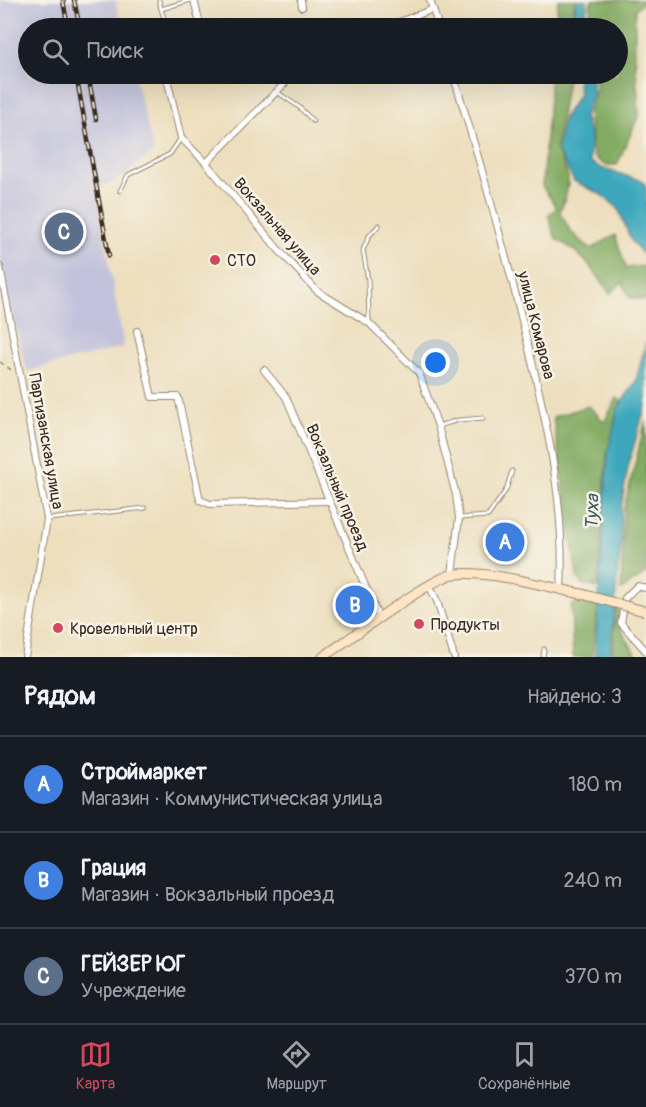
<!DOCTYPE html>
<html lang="ru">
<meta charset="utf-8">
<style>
body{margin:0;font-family:Pangolin,sans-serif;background:#20242c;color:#f1f3f6}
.you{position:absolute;left:436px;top:363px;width:21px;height:21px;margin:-15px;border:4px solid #fff;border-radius:50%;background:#1a73e8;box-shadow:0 0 0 9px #1a73e833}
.badge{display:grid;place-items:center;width:39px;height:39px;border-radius:50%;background:#d1495b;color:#fff;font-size:20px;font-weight:700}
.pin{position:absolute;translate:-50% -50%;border:3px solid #fff;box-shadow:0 2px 6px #0006}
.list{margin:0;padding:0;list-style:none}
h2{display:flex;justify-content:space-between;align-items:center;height:78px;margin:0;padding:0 24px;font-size:26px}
h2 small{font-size:20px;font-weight:400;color:#9ea1a6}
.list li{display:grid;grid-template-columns:39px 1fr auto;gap:18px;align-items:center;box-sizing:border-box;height:96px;padding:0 24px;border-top:2px solid #363941}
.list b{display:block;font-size:22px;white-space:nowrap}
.list p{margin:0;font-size:20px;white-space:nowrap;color:#9ea1a6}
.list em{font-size:20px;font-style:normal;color:#9ea1a6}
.icon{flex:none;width:33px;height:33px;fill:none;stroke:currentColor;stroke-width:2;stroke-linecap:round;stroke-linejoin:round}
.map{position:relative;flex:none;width:646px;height:657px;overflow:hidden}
.search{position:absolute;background:#171b24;box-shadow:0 6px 24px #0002;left:18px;right:18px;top:18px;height:66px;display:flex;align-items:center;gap:15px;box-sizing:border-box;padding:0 21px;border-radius:33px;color:#9ea1a6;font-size:22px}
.sheet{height:366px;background:#171b24}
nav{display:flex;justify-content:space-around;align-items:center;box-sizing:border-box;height:84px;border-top:2px solid #363941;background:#171b24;font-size:16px;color:#9ea1a6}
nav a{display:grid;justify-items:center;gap:3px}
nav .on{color:#d1495b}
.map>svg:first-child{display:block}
</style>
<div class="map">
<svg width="646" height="657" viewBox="0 0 646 657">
<rect width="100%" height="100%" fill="#f7f3e8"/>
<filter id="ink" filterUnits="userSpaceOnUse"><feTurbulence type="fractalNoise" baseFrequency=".0167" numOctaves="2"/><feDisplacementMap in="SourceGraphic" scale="12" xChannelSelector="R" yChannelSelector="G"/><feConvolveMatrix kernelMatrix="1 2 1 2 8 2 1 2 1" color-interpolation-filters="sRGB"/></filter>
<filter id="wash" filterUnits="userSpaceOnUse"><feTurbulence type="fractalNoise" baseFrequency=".008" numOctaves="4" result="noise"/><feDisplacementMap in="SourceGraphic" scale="24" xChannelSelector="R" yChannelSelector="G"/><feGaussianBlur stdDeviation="1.35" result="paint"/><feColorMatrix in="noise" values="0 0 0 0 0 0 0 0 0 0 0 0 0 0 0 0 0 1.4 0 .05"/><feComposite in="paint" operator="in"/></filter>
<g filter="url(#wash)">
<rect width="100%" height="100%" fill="#eddfbe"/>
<polygon fill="#c2c2dc" points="0,0 115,0 122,28 28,28 28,74 134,74 154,151 121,178 96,190 124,347 27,371 7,294 0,295"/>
<g fill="#83ac63" stroke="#5f6b40" stroke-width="1.5">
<polygon points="558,0 575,0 572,28 555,28"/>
<polygon points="591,0 646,0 635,9 635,52 639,115 617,165 605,165 594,157 588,113 597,87 594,74 618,74 618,28 589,28"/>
<path d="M551,74H568L556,146C558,157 564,164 567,174C571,184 564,202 560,212L571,232L591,249L615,235L626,268L643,266L646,271V300L630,298L622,282L610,294C595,270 581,252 556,239L548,215L557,208L542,186Z"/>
<polygon points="617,398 621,401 607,455 598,588 582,584 577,577 553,417 589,406 604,422"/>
<polygon points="646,420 646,573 621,590 624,508"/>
<polygon points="588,599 598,606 592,657 573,657 571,605"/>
<polygon points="616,607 619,610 619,627 638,657 612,657"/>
</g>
<g fill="#3da8bd" stroke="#3c696e" stroke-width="1.5">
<polygon points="576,0 587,0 585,28 574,28"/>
<polygon points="577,74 591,74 593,94 584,116 590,136 590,162 601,168 642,181 646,186 646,258 631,240 618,208 602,195 574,181 557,150 563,118 579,94"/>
<polygon points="646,342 646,405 629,462 621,507 621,539 610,657 595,657 608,452 618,408 636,381"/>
</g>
</g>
<g filter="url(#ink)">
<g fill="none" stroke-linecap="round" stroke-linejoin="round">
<g stroke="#94846e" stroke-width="5">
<g id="lane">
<polyline points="159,0 161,9"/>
<polyline points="167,28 161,9 191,0"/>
<polyline points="277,92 299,107 313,121"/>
<polyline points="120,191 128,175 170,154 181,138"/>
<polyline points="369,323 368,280 363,250 369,236 379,225"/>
<polyline points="438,426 459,420 483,418"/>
<polyline points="459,518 488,516 506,490 512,471"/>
<polyline points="49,519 145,508"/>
<polyline points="543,657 544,649"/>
</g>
</g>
<g stroke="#94846e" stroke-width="8">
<g id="street">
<polyline points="194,0 201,28"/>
<polyline points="301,0 302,7"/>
<polyline points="430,0 439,28"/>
<polyline points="384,28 433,9"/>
<polyline points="166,74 181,138 206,163 277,248 317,291 369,323 419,373 438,426 456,495 459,518 452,574"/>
<path d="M453,74C479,157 502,240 523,324C544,410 566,500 561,589"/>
<polyline points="206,163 294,74"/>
<polyline points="0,267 47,519 25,657"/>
<polyline points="137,331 152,397 178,397 200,500 210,504 328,501"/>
<polyline points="264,370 286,397 379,619"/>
<polyline points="429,585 437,601 454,657"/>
<polyline points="646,588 637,586 625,598 621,623 646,651"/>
</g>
</g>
<g stroke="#94846e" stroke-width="11">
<path id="secondary" d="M323,657C345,642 435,575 455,574C493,571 544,586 582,594"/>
</g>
<polyline stroke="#94846e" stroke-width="1.5" stroke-dasharray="4.5 4.5" stroke-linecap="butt" points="0,362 14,372"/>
<use href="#lane" stroke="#fff" stroke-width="3"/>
<use href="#street" stroke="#fff" stroke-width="6"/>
<use href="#secondary" stroke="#fde5c5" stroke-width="9"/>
<g stroke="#3b2a1e" stroke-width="4.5">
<g id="rail">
<polyline points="63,0 68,28"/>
<polyline points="74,0 80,28"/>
<polyline points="76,74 109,256"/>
<polyline points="88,74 96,119"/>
</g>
</g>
<use href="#rail" stroke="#f7f3e8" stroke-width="2" stroke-dasharray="7" stroke-linecap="butt"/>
<g stroke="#94846e" stroke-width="11" stroke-linecap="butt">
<polyline id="secondary-bridge" points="582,594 644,611"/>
</g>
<use href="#secondary-bridge" stroke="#fde5c5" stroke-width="9"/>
</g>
</g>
<g fill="#d1495b" stroke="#f7f3e8" stroke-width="2">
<circle cx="215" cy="260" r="6"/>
<circle cx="419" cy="624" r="6"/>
<circle cx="58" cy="628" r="6"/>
</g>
<g text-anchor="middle" stroke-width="5" stroke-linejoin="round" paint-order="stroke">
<g font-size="16" fill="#3b2a1e" stroke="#f7f3e8">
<text transform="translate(278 226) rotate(49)" y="6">Вокзальная улица</text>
<text transform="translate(537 325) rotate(76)" y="6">улица Комарова</text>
<text transform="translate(47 441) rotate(80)" y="6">Партизанская улица</text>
<text transform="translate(338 487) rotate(67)" y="6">Вокзальный проезд</text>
</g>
<g font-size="16" fill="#3b2a1e" stroke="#f7f3e8" text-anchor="start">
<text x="227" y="266">СТО</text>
<text x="431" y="630">Продукты</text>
<text x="70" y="634">Кровельный центр</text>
</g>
<g font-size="18" font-style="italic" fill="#3c5c5e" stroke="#f7f3e8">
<text transform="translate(592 512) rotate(-88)" y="6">Туха</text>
</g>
</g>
</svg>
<div class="you"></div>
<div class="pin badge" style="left:505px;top:542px;background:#3f7fe0">A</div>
<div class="pin badge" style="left:355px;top:605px;background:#3f7fe0">B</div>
<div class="pin badge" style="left:64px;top:232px;background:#5c6f8a">C</div>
<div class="search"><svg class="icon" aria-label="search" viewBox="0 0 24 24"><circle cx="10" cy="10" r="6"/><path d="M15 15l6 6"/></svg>Поиск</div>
</div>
<section class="sheet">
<h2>Рядом<small>Найдено: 3</small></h2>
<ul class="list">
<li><span class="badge" style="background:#3f7fe0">A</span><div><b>Строймаркет</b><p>Магазин · Коммунистическая улица</p></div><em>180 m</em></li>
<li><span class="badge" style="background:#3f7fe0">B</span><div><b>Грация</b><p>Магазин · Вокзальный проезд</p></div><em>240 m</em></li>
<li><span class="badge" style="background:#5c6f8a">C</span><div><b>ГЕЙЗЕР ЮГ</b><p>Учреждение</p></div><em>370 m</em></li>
</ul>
</section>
<nav>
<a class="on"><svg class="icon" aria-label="map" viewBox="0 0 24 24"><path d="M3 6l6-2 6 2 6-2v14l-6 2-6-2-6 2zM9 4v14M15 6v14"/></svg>Карта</a>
<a><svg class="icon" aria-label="directions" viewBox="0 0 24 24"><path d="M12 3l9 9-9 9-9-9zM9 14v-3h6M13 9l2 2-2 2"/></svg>Маршрут</a>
<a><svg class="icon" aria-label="saved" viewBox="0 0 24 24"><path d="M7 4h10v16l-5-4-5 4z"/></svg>Сохранённые</a>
</nav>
